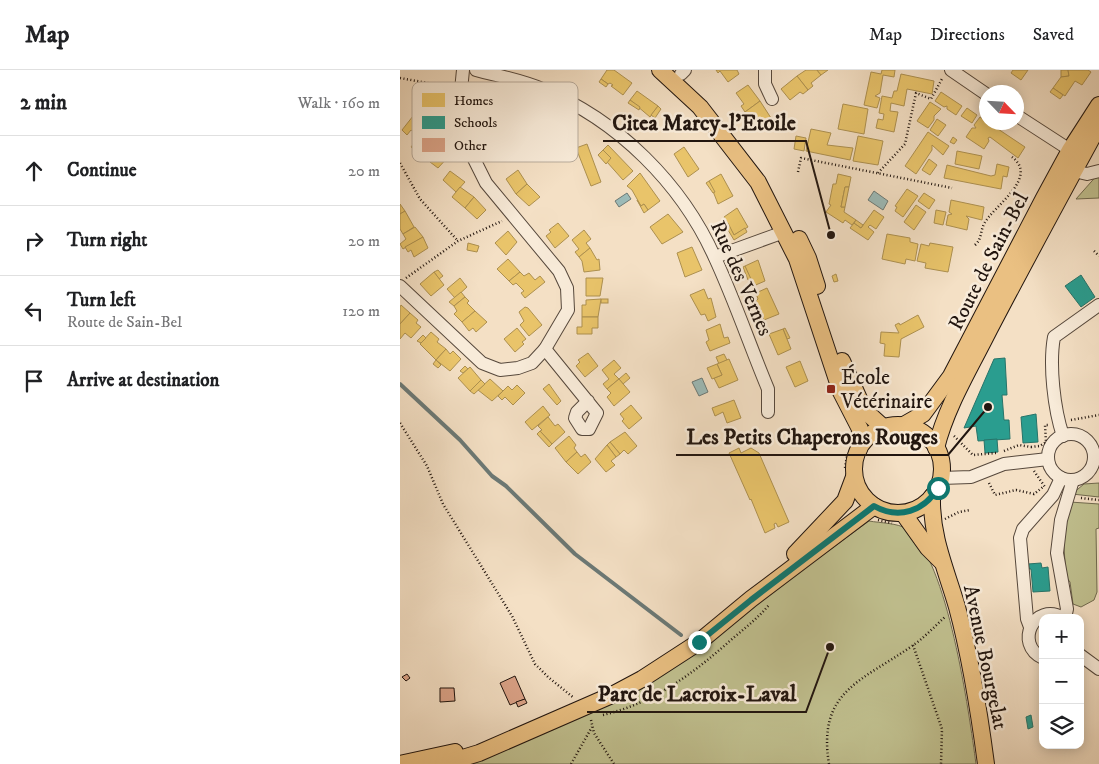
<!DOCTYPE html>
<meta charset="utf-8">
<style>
body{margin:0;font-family:"IM FELL DW Pica",serif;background:#f2f2f2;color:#202124}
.controls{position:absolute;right:15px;bottom:15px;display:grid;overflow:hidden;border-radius:10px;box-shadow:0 2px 12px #0003}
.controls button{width:45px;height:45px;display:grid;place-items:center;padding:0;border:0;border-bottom:1px solid #e0e0e0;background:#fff;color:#202124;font:25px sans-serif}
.compass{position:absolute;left:579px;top:15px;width:45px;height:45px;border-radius:50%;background:#fff;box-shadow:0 2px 12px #0003;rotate:115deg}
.stop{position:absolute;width:15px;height:15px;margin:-11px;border:4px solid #0f766e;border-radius:50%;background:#fff}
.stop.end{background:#0f766e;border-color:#fff;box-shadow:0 1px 5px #0008}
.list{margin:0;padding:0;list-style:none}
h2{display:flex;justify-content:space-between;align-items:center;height:65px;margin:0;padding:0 20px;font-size:21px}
h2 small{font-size:16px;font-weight:400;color:#757577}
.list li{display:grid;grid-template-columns:32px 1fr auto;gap:15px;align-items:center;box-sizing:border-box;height:70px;padding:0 20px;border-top:1px solid #e0e0e0}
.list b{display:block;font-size:19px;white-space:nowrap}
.list p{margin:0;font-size:16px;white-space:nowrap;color:#757577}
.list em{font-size:16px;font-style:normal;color:#757577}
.icon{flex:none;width:28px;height:28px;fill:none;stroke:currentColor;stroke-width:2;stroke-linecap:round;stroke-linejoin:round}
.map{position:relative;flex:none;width:699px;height:694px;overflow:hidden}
header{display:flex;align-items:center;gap:30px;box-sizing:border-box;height:70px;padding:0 25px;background:#fff;border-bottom:1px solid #e0e0e0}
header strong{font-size:24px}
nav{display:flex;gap:28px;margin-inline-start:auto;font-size:18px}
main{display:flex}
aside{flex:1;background:#fff}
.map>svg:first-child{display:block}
</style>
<header>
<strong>Map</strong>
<nav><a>Map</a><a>Directions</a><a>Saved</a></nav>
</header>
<main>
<aside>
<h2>2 min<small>Walk · 160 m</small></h2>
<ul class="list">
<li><svg class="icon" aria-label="ahead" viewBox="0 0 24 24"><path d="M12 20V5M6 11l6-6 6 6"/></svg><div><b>Continue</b></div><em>20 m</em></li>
<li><svg class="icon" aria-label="right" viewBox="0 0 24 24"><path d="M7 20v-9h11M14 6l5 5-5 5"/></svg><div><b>Turn right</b></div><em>20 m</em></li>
<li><svg class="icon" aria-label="left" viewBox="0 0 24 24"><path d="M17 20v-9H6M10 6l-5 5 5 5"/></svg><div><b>Turn left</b><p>Route de Sain-Bel</p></div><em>120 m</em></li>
<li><svg class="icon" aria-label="arrive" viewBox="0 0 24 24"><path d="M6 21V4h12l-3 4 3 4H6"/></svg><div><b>Arrive at destination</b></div></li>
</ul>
</aside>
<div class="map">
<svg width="699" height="694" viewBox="0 0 699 694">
<rect width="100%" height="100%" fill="#f4e0c5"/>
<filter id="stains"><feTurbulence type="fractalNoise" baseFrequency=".004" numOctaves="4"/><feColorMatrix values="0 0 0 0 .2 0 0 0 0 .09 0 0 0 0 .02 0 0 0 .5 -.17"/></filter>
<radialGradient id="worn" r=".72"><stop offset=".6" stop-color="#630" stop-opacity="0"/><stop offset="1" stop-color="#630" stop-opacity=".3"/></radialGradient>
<g fill="#c1c190" stroke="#716b50">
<polygon points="699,103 699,128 676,129"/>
<polygon points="699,413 699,427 672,424 684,414"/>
<polygon points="670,432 699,434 699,458 696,459 697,522 694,530 681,537 673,534 670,512 666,507 663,463"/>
<path d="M469,451C480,453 498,453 507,459C548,489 569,643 576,694H64L202,638L294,585L356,534Z"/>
</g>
<g fill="#9cbcba" stroke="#6b7976">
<polygon points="474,121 488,131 483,140 468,130"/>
<polygon points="227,123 231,129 219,137 215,131"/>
<polygon points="302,308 308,322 299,326 292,312"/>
</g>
<g fill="#e9c46a" stroke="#ad904f">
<polygon points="207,0 214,0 232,13 223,25 211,16 213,15 210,13 208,14 201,9"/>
<polygon points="316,0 337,0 339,4 328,12 320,1 318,3"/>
<polygon points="406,0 417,0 421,5 411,13 413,16 408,20 397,6"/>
<polygon points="417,0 428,0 421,5"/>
<polygon points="482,0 495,0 494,7 483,5 480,23 475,26 480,28 477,38 464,35 471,2 481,4"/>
<polygon points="613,0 628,0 621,10 611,3"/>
<polygon points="661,0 668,0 669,6 661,7"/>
<polygon points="668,0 688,0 691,2 682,15 675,11 665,26 653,18 661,7 669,6"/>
<polygon points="501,4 534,11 532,24 507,19 504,36 491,33 490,41 498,42 494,62 476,58 478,49 483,50 484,44 479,43 482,26 492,28 494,21 497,21"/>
<polygon points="397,6 408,20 403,24 400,22 390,30 381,19"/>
<polygon points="201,9 208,14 206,17 199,12"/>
<polygon points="348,15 360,31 345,42 341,36 344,34 336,23"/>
<polygon points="653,18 663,25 660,29 650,22"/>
<polygon points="237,21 258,36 250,47 230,30"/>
<polygon points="541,22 562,36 556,45 547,39 547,36 544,37 535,31"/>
<polygon points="230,30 240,37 239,40 228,33"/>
<polygon points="360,31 371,48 360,56 352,45 349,47 345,42"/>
<polygon points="530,32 541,39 534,46 534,50 528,58 517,51"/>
<polygon points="443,34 468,39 464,64 438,59"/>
<polygon points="258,36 261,39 255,48 251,45"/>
<polygon points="567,38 577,45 572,53 561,46"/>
<polygon points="17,41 29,51 16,64 11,60 7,65 2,60"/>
<polygon points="580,47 625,77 618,88 590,67 588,68 589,71 584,79 566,67 572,58 576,58 574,55"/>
<polygon points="537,49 546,55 538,66 530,60"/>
<polygon points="411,59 431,63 427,75 453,78 450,90 406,81"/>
<polygon points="528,62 549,76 543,85 532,75 532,80 516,104 505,96"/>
<polygon points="396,66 406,68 404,81 394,79"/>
<polygon points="458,66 483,71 478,95 453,91"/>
<polygon points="19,67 34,78 24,88 11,77"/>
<polygon points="553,67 557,70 554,74 550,72"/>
<polygon points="39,72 50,85 38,98 30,92 34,87 29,83"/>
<polygon points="187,74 201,112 191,116 176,78"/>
<polygon points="208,75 233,101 223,110 207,92 211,88 203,80"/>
<polygon points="284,77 299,99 288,107 274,84"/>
<polygon points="203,80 211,88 206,94 198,85"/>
<polygon points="557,81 582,86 579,99 555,94"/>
<polygon points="529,89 537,95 530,105 522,100"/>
<polygon points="597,94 609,97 607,107 603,106 601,119 544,108 547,95 591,106 595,105"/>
<polygon points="118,100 127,114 116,124 106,109"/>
<polygon points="50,101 65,112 56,122 43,110"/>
<polygon points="240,103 260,131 248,140 244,134 241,136 232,120 227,116"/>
<polygon points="321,104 333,126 318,134 309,111"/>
<polygon points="438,104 451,107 449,117 445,117 441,137 445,137 444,142 456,150 452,155 445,150 443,153 426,142 431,135 429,134 433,114 436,114"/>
<polygon points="309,111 315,122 313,123 306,113"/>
<polygon points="127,114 140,127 129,136 116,124"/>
<polygon points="60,117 74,127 65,138 52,127"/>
<polygon points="445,117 449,117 445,137 441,137"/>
<polygon points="507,119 518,126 503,147 495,141 497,137 495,136"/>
<polygon points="524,123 535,130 529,139 518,131"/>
<polygon points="74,127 86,140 77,149 65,138"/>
<polygon points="237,130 241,136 244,134 248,140 244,143"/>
<polygon points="551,130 584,137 582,150 566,146 569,149 567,160 546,155 548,145 552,144 549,142"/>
<polygon points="0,134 5,141 0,144"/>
<polygon points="516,135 526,142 514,160 504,152"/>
<polygon points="337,138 348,157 334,165 324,147"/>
<polygon points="474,140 484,147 476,159 470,155 468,157 474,162 468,170 450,158 454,153 461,158"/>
<polygon points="536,140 546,142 543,155 534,153"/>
<polygon points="5,141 14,157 3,164 0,159 0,144"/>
<polygon points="268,144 283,162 262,174 250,157"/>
<polygon points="456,150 463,155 461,158 454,153"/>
<polygon points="158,153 169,166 155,178 146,166 151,162 149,160"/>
<polygon points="328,153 334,165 345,158 347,162 334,170 325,155"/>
<polygon points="15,157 23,167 3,179 0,174 6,169 3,164"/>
<polygon points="184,160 191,169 186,173 190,178 179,187 175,182 179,179 172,170"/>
<polygon points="108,161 117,172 106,185 95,173"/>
<polygon points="487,164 510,168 510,172 518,174 515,191 506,189 505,194 482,189"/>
<polygon points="23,167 28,178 14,187 11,180 8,182 5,177"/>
<polygon points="68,173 79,176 77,182 67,180"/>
<polygon points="530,173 553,177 548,202 525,198 526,193 517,191 521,174 529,176"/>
<polygon points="292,177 302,200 285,207 277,183"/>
<polygon points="190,178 197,190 199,189 200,200 184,202 182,191 179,187"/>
<polygon points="108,189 120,202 109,211 97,199"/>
<polygon points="358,190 365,211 351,217 345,196"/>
<polygon points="345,196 351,209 348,210 343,197"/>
<polygon points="38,200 43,206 39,209 34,202"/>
<polygon points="34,202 44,215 31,226 20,214"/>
<polygon points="120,202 124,206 129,203 135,210 140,206 145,212 125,228 121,223 124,221 116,213 113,215 109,211"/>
<polygon points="436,204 438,211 434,212 432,206"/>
<polygon points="60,208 67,217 55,228 47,219"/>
<polygon points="186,208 203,208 200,226 186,226"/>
<polygon points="367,218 379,244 364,250 356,231 358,229 356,223"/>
<polygon points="304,219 308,229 311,228 316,247 308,251 305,244 301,245 290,225"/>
<polygon points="61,222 65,227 54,236 49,232"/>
<polygon points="65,227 69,231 67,233 75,241 62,252 54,244 57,241 54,236"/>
<rect x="201" y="229" width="7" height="4"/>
<polygon points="201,229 198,247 182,247 182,235 186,235 186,230"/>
<polygon points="1,235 10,243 0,254 0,237"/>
<polygon points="125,237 128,238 142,255 129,266 120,255 124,251 119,242"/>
<polygon points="75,241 87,252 76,262 73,258 69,261 62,252"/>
<polygon points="10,243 18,250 16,253 21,257 11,268 5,263 0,269 0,254"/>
<polygon points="518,245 524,257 501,269 499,287 484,286 485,274 480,273 481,262 499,263 495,255 499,253 500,255"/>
<polygon points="182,247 198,247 198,258 192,258 192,264 177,264 177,257 182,257"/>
<polygon points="320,254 324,268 328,267 330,273 310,281 306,272 309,270 306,260"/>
<polygon points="117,258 126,269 122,272 124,274 115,282 104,269"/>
<polygon points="385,258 390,268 387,269 383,259"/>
<polygon points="383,259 391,279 378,285 369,264"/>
<polygon points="31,262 39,269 37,272 46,279 36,290 20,274"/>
<polygon points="23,265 26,268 21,273 17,271"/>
<polygon points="46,279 50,284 53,281 61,289 50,301 36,290"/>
<polygon points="188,283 198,296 185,307 176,296 180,292 178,290"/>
<polygon points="324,284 327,290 319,294 316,287"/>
<polygon points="329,289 338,310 319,318 314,308 322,305 317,294"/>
<polygon points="36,290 41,295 38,298 33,294"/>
<polygon points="214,290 221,298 214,304 219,309 207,319 203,314 209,309 202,300"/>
<polygon points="400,291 408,311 395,317 386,297"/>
<polygon points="317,294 322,305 312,309 307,298"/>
<polygon points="65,296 68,299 63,303 60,301"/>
<polygon points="70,297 81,310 70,321 58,308"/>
<polygon points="226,303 230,308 223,314 219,309"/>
<polygon points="90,309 103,321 92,331 78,320"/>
<polygon points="219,309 230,322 214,336 207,327 211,323 207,319"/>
<polygon points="81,310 85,314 74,324 70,321"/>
<polygon points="149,314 161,331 157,335 143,319"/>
<polygon points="117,315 125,323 113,335 105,327 102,330 98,326 108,316 112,320"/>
<polygon points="334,330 341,348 327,353 323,342 315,346 312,338"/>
<polygon points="231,335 242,348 229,359 222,351 224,349 220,344"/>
<polygon points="143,336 150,345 132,360 125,352"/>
<polygon points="148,347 155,356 158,354 165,362 152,374 140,361 142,360 138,356"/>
<polygon points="140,361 152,374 149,377 137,364"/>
<polygon points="225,362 237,376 228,384 224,380 220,384 210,372"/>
<polygon points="169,366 176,375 174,378 177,382 166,392 155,378"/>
<polygon points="210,372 220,384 216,387 207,375"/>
<polygon points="207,375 216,387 211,391 215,395 206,402 195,389"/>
<polygon points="339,378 341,383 351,378 359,383 389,452 378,457 376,453 374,454 375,458 365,463 351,429 350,430 329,383"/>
<polygon points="177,382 181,387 185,384 191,392 178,404 166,392"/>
</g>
<g fill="#2a9d8f" stroke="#277469">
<polygon points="681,205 695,227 681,237 665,216"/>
<polygon points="605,288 607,325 602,325 604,350 609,350 610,369 578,371 576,356 564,358 594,289"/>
<polygon points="636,344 638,372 623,373 621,347"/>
<polygon points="597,369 598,382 585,383 584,370"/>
<polygon points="641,493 642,498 648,497 650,521 633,522 631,499 629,499 628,494"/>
<polygon points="631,645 633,657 628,659 626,647"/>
</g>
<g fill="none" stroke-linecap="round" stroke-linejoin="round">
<polyline stroke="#6b7976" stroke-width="4" points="0,314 60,370 92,406 106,416 175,484 281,565"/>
</g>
<g fill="#dca489" stroke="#21150f">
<polygon points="7,604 10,608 6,611 2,607"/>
<polygon points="115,606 125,629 110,635 100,613"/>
<polygon points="40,618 54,618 55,631 40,632"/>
<polygon points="125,629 127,633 118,637 116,632"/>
</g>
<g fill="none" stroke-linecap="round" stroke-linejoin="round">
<g stroke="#56483c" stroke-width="14">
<g id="minor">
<path d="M76,0C98,6 122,10 142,19C218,50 282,114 315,188C335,231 350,276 368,319V342"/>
<polyline points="365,0 365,14 372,29"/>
<polyline points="551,0 586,24"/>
<polyline points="281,4 285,0"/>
<polyline points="616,45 670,80 673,88"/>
<polyline points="674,101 687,104 699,101"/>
<polyline points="315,187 384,162"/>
<polyline points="0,216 82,293 100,300 118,298 132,293 145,279 168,240 167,218 159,201 86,113 68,77 59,40 63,0"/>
<polyline points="145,279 197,343 189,359 182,359 175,348 177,342 188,331"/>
<circle cx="671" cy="387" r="23"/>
<path d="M663,366C654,339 649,295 654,267L699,235"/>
<polyline points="541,408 571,407 604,394 648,389"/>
<polyline points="665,548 667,539 657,483 661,450 673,410"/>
<polyline points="630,557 627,549 620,468 623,459 653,425 661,408"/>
<polyline points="680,585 699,599"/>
<path d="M643,588C613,574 635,531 663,548"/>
</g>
</g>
<g stroke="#21150f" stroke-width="18">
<g id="major">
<polyline points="260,0 300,37 358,112 397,189 441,322 460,359 459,379"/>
<polyline points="399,169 408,188 417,216"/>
<polyline points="442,291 464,340 484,358"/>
<circle cx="498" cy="399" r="44"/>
<polyline points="502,356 523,344 551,306 644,128 670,80 699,35"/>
<path d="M536,378C546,337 570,298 589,260C625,191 662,123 699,55"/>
<path d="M532,427C531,467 546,499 557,537C571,589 579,641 586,694"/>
<polyline points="503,443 528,478 541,491"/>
<polyline points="395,484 445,431 454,407"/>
<polyline points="0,694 55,682"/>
<polyline points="43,694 79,683 212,625 242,609 299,572 351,529 474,436"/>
</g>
</g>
<g stroke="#21150f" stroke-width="2.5" stroke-dasharray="1 2.5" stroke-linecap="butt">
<polyline points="0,8 50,17"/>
<polyline points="0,93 20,129 58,171"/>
<polyline points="398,102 401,88 552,118"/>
<polyline points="478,103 505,74 516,23 531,29 543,7"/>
<path d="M575,175C582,169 580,162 584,154C592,137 640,108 612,87"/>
<polyline points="694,181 699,186"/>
<polyline points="6,208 58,171 102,151"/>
<polyline points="671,350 699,345"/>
<polyline points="0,353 27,396 43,434 112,546 135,594 148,607 174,628"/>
<polyline points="554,366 573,385 596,383"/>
<polyline points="631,377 640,376 646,372 645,355 649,355"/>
<polyline points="604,381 619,375 631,377"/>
<polyline points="445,398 447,386"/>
<polyline points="634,401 645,417"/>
<polyline points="589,413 595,425 616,420 634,424 643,417"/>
<polyline points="681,428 699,430"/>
<polyline points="545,449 559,442 570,440"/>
<polyline points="478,450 492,453"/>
<polyline points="513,575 542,659 541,694"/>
<path d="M203,645C254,633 294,603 332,569C345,558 358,548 369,535"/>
<polyline points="191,650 194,663 214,694"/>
<polyline points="171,694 192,657"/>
<path d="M429,694C417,621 462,611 512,576C524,568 535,556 546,546"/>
</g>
<use href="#minor" stroke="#f8ebd9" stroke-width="12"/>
<use href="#major" stroke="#eac082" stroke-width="16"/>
</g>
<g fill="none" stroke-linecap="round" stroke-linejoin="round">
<path stroke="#0f766e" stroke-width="6" d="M299,572L351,530L474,436C499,450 524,441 538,418"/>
</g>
<rect fill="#8f2418" stroke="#f8ebd9" stroke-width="2" x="426" y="314" width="10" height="10" rx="2.5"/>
<g text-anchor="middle" stroke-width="5" stroke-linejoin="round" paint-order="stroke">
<g font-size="21" fill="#21150f" stroke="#f8ebd9">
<text transform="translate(588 191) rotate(-63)" y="7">Route de Sain-Bel</text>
<text transform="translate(342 208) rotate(66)" y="7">Rue des Vernes</text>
<text transform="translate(586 587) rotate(78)" y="7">Avenue Bourgelat</text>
</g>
<g font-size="21" fill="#21150f" stroke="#f8ebd9" text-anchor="start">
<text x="441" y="314">École<tspan x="441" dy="24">Vétérinaire</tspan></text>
</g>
</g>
<rect x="12" y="12" width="166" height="80" rx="8" fill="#f8ebd9" stroke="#b8ab9c" stroke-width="1"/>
<rect x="22" y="23" width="23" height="14" fill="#e9c46a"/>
<rect x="22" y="46" width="23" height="13" fill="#2a9d8f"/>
<rect x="22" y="68" width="23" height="14" fill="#dca489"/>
<g font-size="14" fill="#21150f">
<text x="54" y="35">Homes</text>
<text x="54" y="57">Schools</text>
<text x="54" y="80">Other</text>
</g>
<path fill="none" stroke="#21150f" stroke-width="2" d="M431 165L406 71H203M588 337L548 385H276M430 577L406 642H187"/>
<g fill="#21150f" stroke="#f8ebd9" stroke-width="2">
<circle cx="431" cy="165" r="5"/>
<circle cx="588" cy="337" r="5"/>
<circle cx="430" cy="577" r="5"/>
</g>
<g font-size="22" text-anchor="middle" font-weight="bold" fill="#21150f" stroke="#f8ebd9" stroke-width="5" stroke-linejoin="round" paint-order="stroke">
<text x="304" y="60">Citea Marcy-l'Etoile</text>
<text x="412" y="374">Les Petits Chaperons Rouges</text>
<text x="297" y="631">Parc de Lacroix-Laval</text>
</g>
<rect width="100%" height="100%" filter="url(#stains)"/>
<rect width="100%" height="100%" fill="url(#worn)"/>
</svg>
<div class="controls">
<button>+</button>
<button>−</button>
<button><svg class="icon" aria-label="layers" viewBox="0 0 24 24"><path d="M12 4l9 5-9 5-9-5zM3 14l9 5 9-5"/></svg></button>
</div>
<svg class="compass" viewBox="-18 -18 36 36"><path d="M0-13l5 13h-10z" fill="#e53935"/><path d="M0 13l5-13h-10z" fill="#757577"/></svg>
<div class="stop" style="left:538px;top:418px"></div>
<div class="stop end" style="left:299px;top:572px"></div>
</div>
</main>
